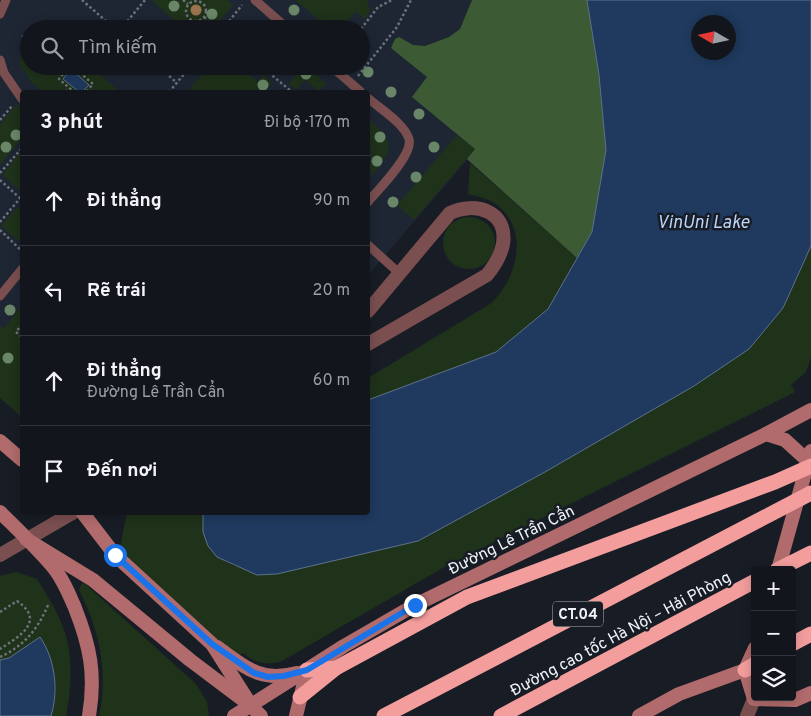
<!DOCTYPE html>
<html lang="vi">
<meta charset="utf-8">
<style>
body{margin:0;font-family:Overpass,sans-serif;background:#1f2329;color:#f1f3f6}
.controls{position:absolute;right:15px;bottom:15px;display:grid;overflow:hidden;border-radius:5px;box-shadow:0 2px 12px #0003}
.controls button{width:45px;height:45px;display:grid;place-items:center;padding:0;border:0;border-bottom:1px solid #31353b;background:#12161c;color:#f1f3f6;font:25px sans-serif}
.compass{position:absolute;left:691px;top:15px;width:45px;height:45px;border-radius:50%;background:#12161c;box-shadow:0 2px 12px #0003;rotate:279deg}
.stop{position:absolute;width:15px;height:15px;margin:-11px;border:4px solid #1a73e8;border-radius:50%;background:#fff}
.stop.end{background:#1a73e8;border-color:#fff;box-shadow:0 1px 5px #0008}
.list{margin:0;padding:0;list-style:none}
h2{display:flex;justify-content:space-between;align-items:center;height:65px;margin:0;padding:0 20px;font-size:21px}
h2 small{font-size:16px;font-weight:400;color:#9c9fa3}
.list li{display:grid;grid-template-columns:32px 1fr auto;gap:15px;align-items:center;box-sizing:border-box;height:90px;padding:0 20px;border-top:1px solid #31353b}
.list b{display:block;font-size:19px;white-space:nowrap}
.list p{margin:0;font-size:16px;white-space:nowrap;color:#9c9fa3}
.list em{font-size:16px;font-style:normal;color:#9c9fa3}
.icon{flex:none;width:28px;height:28px;fill:none;stroke:currentColor;stroke-width:2;stroke-linecap:round;stroke-linejoin:round}
.map{position:relative;flex:none;width:811px;height:716px;overflow:hidden}
.search{position:absolute;background:#12161c;box-shadow:0 2px 12px #0003;left:20px;top:20px;width:350px;height:55px;display:flex;align-items:center;gap:12px;box-sizing:border-box;padding:0 18px;border-radius:28px;color:#9c9fa3;font-size:19px}
.panel{position:absolute;background:#12161c;box-shadow:0 2px 12px #0003;left:20px;top:90px;width:350px;height:425px;border-radius:5px}
.map>svg:first-child{display:block}
</style>
<div class="map">
<svg width="811" height="716" viewBox="0 0 811 716">
<rect width="100%" height="100%" fill="#181d25"/>
<path fill="#1e2634" fill-rule="evenodd" d="M0,0H587L577,258L467,160L368,275V92H22V417L0,398ZM29,29H361V66H29Z"/>
<g fill="#1f321a">
<polygon points="151,0 227,0 233,5 213,29 184,29"/>
<polygon points="295,0 367,0 370,10 364,19 356,11 342,29 330,29"/>
<polygon points="29,52 29,66 90,66 120,92 43,92 31,82 19,63 21,56"/>
<polygon points="209,66 254,66 248,73 257,81 263,75 272,83 267,89 271,92 187,92"/>
<polygon points="306,66 326,83 319,91 305,80 296,90 289,84 296,75 286,67 279,75 270,67"/>
<polygon points="17,104 22,109 22,138 0,165 0,124"/>
<path d="M368,118C394,142 395,146 373,175L368,171L371,160Z"/>
<polygon points="457,135 475,149 414,220 397,205"/>
<polygon points="22,150 22,192 2,175"/>
<path d="M470,163L577,258L548,309L496,352L368,400V378L490,304C517,280 530,230 497,205C489,199 478,196 468,194Z"/>
<polygon points="17,207 22,212 22,239 20,242 1,226"/>
<circle cx="469" cy="243" r="26"/>
<path d="M811,246V357L806,372L791,385L795,392L446,566L282,661C268,666 254,663 243,653L236,658L122,553L120,547L127,512L203,513C203,542 207,552 234,566L418,541L545,472L694,386L783,308Z"/>
<polygon points="22,306 22,417 0,398 0,326 4,328"/>
<path d="M16,572L37,579C45,592 54,606 60,620C74,649 72,686 66,716H0V576Z"/>
<path d="M82,583H84L196,684L207,702L209,716H99C109,672 99,629 79,590Z"/>
</g>
<polygon fill="#3c5b34" points="472,0 587,0 599,75 606,150 592,232 577,258 467,159 475,149 412,97 427,77 391,48 395,39 399,37 413,45 425,46 449,37 460,29"/>
<g fill="#1f3a5e" stroke="#5e728d" fill-rule="evenodd">
<path d="M587,0H811V246L783,308L749,349L694,386L545,472L418,541L277,574L257,575L217,557L208,546L203,532V513L368,512V400L496,352L548,309L592,232L606,150L599,75ZM728,22V52H698V22Z"/>
<polygon points="71,69 89,85 82,92 79,92 63,79"/>
<path d="M40,637C55,659 59,690 51,716H0V660L9,658Z"/>
</g>
<circle fill="#98734d" cx="196" cy="10" r="5.5"/>
<g fill="none" stroke-linecap="round" stroke-linejoin="round">
<g stroke="#6e727a" stroke-width="2.5" stroke-dasharray="2.5 2.5" stroke-linecap="butt">
<polyline points="82,0 115,29"/>
<polyline points="183,0 188,4"/>
<circle cx="196" cy="11" r="10"/>
<polyline points="204,17 217,29"/>
<polyline points="121,29 145,0"/>
<polyline points="223,29 242,5"/>
<polyline points="361,29 378,7 392,0"/>
<polyline points="22,36 29,41"/>
<polyline points="59,66 65,71"/>
<polyline points="69,66 59,79 74,92"/>
<polyline points="72,66 93,84 86,92"/>
<polyline points="158,66 177,83"/>
<polyline points="261,66 292,92"/>
<polyline points="81,74 88,66"/>
<polyline points="358,76 397,27 411,0"/>
<polyline points="66,92 69,89"/>
<polyline points="169,92 191,66"/>
<polyline points="0,120 12,106"/>
<polyline points="0,173 22,148"/>
<polyline points="0,180 22,200"/>
<polyline points="0,222 22,196"/>
<polyline points="0,230 22,251"/>
<polyline points="22,324 16,332 22,337"/>
<path d="M0,612L17,601C46,621 20,636 0,649"/>
<path d="M0,657C24,646 38,629 48,605"/>
</g>
<g stroke="#7b4f50" stroke-width="9">
<polyline points="255,0 288,29"/>
<polyline points="0,14 6,0"/>
<polyline points="0,60 4,73 22,99"/>
<polyline points="331,66 361,92"/>
<path d="M368,98C380,109 404,123 409,139C414,154 378,190 368,202"/>
<polyline points="368,245 399,273"/>
<polyline points="0,296 22,269"/>
</g>
<g stroke="#7b4f50" stroke-width="14">
<path d="M368,311L450,213C475,201 508,211 503,244C501,256 495,265 487,275L368,344"/>
<polyline points="0,555 74,512"/>
<polyline points="747,716 754,699"/>
</g>
<g stroke="#b16b6c" stroke-width="14">
<polyline points="766,434 785,440 807,460"/>
<polyline points="0,441 22,460"/>
<path d="M0,512C18,530 37,548 53,567C63,579 69,594 75,608C90,646 96,674 89,716"/>
<polyline points="82,512 115,555 212,644 247,699"/>
<polyline points="26,539 93,580 190,660 251,706 261,716"/>
<polyline points="778,570 811,451"/>
<path d="M217,647C245,667 260,683 297,673"/>
<polyline points="755,648 745,670 754,699 795,700 811,693"/>
<polyline points="234,716 344,646 415,605 766,434 811,410"/>
<polyline points="296,716 307,670"/>
<polyline points="639,716 679,694 745,670"/>
</g>
<g stroke="#f49d9d" stroke-width="15">
<polyline points="777,570 811,553"/>
<polyline points="792,644 811,634"/>
<polyline points="307,670 336,668 467,597 775,482 811,466"/>
<polyline points="745,670 755,664"/>
<polyline points="300,697 336,668"/>
<polyline points="384,716 811,493"/>
<polyline points="501,716 755,581"/>
</g>
</g>
<g fill="#698768">
<circle cx="174" cy="6" r="5.5"/>
<circle cx="294" cy="10" r="5.5"/>
<circle cx="212" cy="14" r="5.5"/>
<circle cx="368" cy="72" r="5.5"/>
<circle cx="306" cy="74" r="5.5"/>
<circle cx="263" cy="85" r="5.5"/>
<circle cx="391" cy="92" r="5.5"/>
<circle cx="419" cy="114" r="5.5"/>
<circle cx="16" cy="135" r="5.5"/>
<circle cx="380" cy="137" r="5.5"/>
<circle cx="6" cy="147" r="5.5"/>
<circle cx="434" cy="147" r="5.5"/>
<circle cx="377" cy="161" r="5.5"/>
<circle cx="416" cy="177" r="5.5"/>
<circle cx="393" cy="202" r="5.5"/>
<circle cx="10" cy="310" r="5.5"/>
<circle cx="8" cy="358" r="5.5"/>
</g>
<g fill="none" stroke-linecap="round" stroke-linejoin="round">
<polyline stroke="#1a73e8" stroke-width="6" points="115,555 212,644 254,673 268,677 284,676 307,670 415,605"/>
</g>
<g text-anchor="middle" stroke-width="5" stroke-linejoin="round" paint-order="stroke">
<rect fill="#181d25" stroke="#afb4ba" stroke-width="1" x="553" y="601.5" width="50" height="25" rx="4"/>
<g font-size="15" font-weight="bold" fill="#f0f4fa">
<text x="578" y="619">CT.04</text>
</g>
<g font-size="16" fill="#f0f4fa" stroke="#181d25">
<text transform="translate(511 539) rotate(-26)" y="6">Đường Lê Trần Cẩn</text>
<text transform="translate(620 633) rotate(-28)" y="6">Đường cao tốc Hà Nội – Hải Phòng</text>
</g>
<g font-size="18" font-style="italic" fill="#b9d5fb" stroke="#181d25">
<text x="703" y="228">VinUni Lake</text>
</g>
</g>
</svg>
<div class="controls">
<button>+</button>
<button>−</button>
<button><svg class="icon" aria-label="layers" viewBox="0 0 24 24"><path d="M12 4l9 5-9 5-9-5zM3 14l9 5 9-5"/></svg></button>
</div>
<svg class="compass" viewBox="-18 -18 36 36"><path d="M0-13l5 13h-10z" fill="#e53935"/><path d="M0 13l5-13h-10z" fill="#9c9fa3"/></svg>
<div class="stop" style="left:115px;top:555px"></div>
<div class="stop end" style="left:415px;top:605px"></div>
<div class="search"><svg class="icon" aria-label="search" viewBox="0 0 24 24"><circle cx="10" cy="10" r="6"/><path d="M15 15l6 6"/></svg>Tìm kiếm</div>
<section class="panel">
<h2>3 phút<small>Đi bộ · 170 m</small></h2>
<ul class="list">
<li><svg class="icon" aria-label="ahead" viewBox="0 0 24 24"><path d="M12 20V5M6 11l6-6 6 6"/></svg><div><b>Đi thẳng</b></div><em>90 m</em></li>
<li><svg class="icon" aria-label="left" viewBox="0 0 24 24"><path d="M17 20v-9H6M10 6l-5 5 5 5"/></svg><div><b>Rẽ trái</b></div><em>20 m</em></li>
<li><svg class="icon" aria-label="ahead" viewBox="0 0 24 24"><path d="M12 20V5M6 11l6-6 6 6"/></svg><div><b>Đi thẳng</b><p>Đường Lê Trần Cẩn</p></div><em>60 m</em></li>
<li><svg class="icon" aria-label="arrive" viewBox="0 0 24 24"><path d="M6 21V4h12l-3 4 3 4H6"/></svg><div><b>Đến nơi</b></div></li>
</ul>
</section>
</div>
